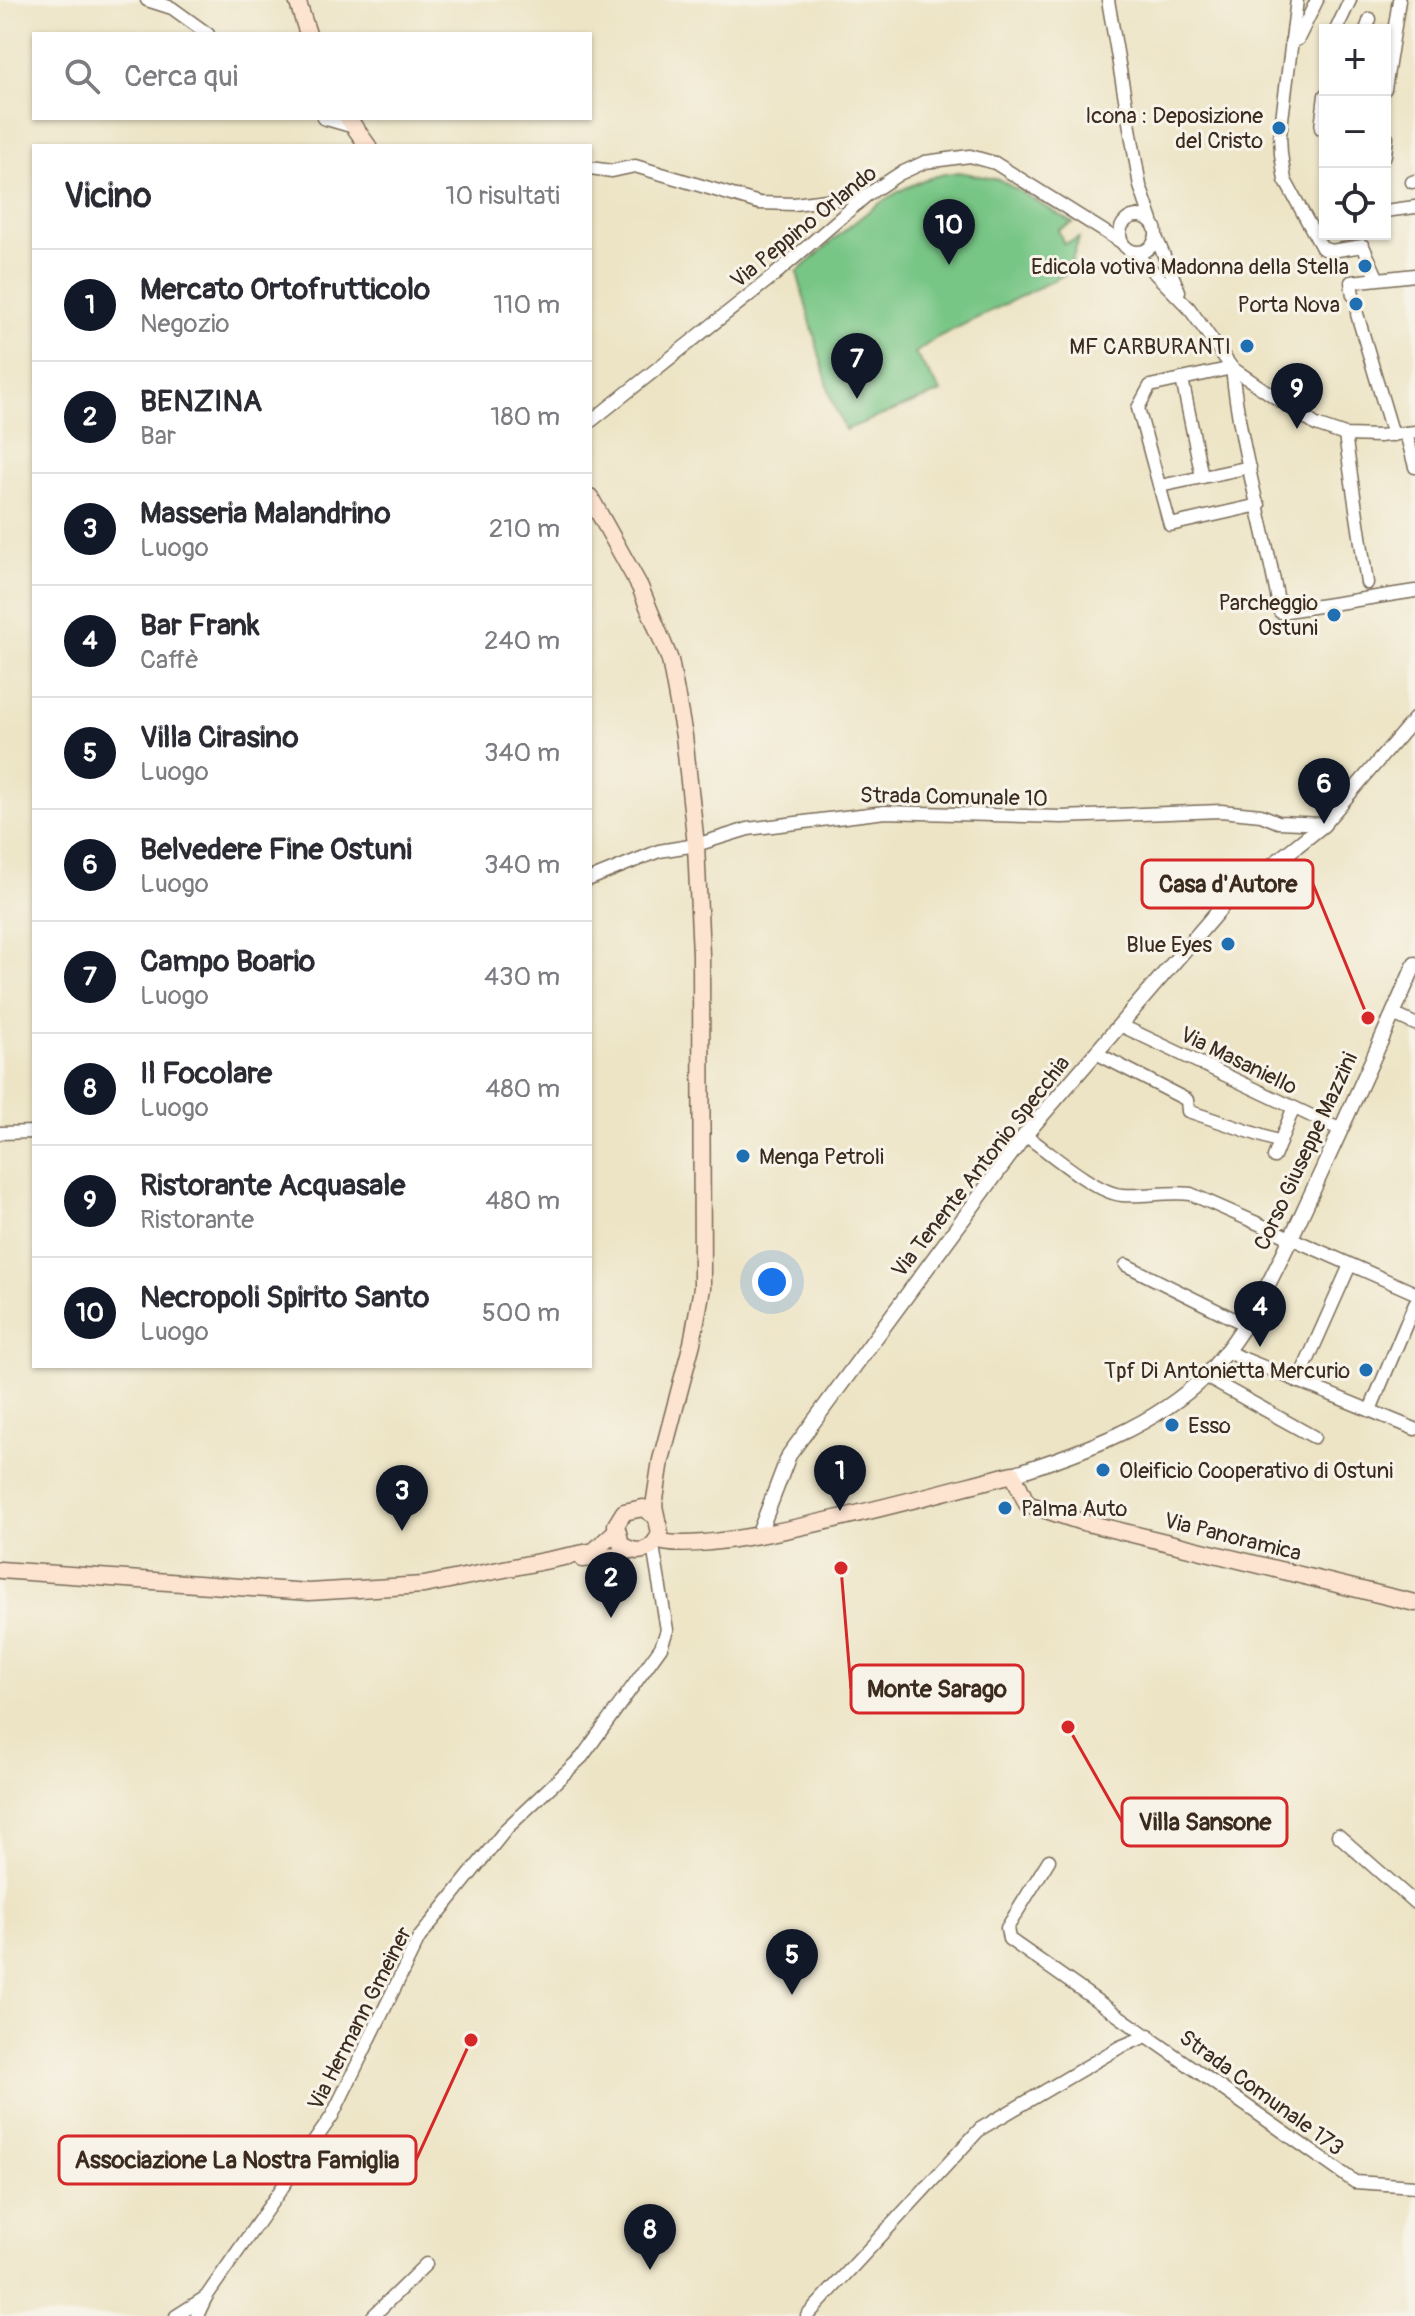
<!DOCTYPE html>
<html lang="it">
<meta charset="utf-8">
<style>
body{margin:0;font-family:Pangolin,sans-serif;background:#f7f7f7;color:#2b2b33}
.controls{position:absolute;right:24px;top:24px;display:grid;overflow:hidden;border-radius:0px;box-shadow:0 2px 6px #0004}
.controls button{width:72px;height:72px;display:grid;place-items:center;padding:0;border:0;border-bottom:2px solid #e1e1e2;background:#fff;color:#2b2b33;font:40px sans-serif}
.you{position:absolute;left:772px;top:1282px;width:28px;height:28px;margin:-20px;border:6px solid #fff;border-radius:50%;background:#1a73e8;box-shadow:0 0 0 12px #1a73e833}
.badge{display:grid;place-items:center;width:52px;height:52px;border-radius:50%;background:#111827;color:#fff;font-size:26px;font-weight:700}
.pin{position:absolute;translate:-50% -66px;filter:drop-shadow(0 2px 4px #0008)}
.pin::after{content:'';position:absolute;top:42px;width:28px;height:24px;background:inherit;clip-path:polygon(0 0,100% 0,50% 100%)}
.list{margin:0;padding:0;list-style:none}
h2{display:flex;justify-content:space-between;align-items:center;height:104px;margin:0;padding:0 32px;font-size:34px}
h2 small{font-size:26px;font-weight:400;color:#7c7c81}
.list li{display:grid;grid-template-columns:52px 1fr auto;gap:24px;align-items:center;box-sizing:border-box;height:112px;padding:0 32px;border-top:2px solid #e1e1e2}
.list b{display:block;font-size:30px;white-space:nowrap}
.list p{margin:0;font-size:26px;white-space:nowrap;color:#7c7c81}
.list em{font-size:26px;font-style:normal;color:#7c7c81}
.icon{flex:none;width:44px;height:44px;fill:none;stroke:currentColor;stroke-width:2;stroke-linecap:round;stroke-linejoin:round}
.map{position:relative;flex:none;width:1415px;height:2316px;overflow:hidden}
.search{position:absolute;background:#fff;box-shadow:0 2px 6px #0004;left:32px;top:32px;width:560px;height:88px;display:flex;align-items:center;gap:20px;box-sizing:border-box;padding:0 28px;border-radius:0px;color:#7c7c81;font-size:30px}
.panel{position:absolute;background:#fff;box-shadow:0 2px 6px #0004;left:32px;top:144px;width:560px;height:1224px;border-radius:0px}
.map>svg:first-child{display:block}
</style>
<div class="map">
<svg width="1415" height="2316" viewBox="0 0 1415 2316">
<rect width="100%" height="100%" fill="#f7f3e8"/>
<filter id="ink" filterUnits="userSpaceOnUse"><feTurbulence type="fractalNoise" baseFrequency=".0125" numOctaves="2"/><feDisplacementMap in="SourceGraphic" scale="16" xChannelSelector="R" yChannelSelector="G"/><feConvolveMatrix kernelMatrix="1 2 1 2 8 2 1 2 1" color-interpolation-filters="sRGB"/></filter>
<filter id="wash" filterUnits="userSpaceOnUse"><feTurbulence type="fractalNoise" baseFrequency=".006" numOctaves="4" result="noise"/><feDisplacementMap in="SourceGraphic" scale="32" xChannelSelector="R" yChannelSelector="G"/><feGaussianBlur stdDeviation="1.8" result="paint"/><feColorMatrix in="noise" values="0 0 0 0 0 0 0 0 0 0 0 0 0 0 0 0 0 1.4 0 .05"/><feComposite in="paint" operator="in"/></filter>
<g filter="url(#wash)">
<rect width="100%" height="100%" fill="#ede4c5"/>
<path fill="#78c686" stroke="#5a7852" stroke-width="2" d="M959,172L1000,180L1073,223L1058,230L1064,244L1079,238L1068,273L936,338L915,353L941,392L845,430L832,401L797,272C844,232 894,178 959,172Z"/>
</g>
<g filter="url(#ink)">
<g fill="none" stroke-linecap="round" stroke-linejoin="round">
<g stroke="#796b58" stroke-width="15">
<g id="minor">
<polyline points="147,0 172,8 208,34"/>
<polyline points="1108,0 1140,186 1152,221"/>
<polyline points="1297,0 1280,135 1281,154 1285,180 1322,248 1331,251 1363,246 1377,277"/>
<polyline points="1336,30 1350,0"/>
<polyline points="1366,30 1370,19"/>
<polyline points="1291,42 1298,39 1317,0"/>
<polyline points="1385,89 1399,0"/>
<polyline points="323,118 354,127"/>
<polyline points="1321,128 1325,95"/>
<polyline points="1385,155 1387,137"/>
<polyline points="590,168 612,171 635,166 759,203 794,204 867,195"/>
<polyline points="1412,182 1415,181"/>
<polyline points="1385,211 1415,207"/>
<circle cx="1138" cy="234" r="18"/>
<polyline points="1156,237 1179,291"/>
<polyline points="1134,252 1189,308 1232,368 1316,425 1345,435 1379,436 1415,432"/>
<polyline points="1353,295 1351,282 1415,275"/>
<polyline points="1357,314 1393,435"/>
<polyline points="1182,379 1202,477"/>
<polyline points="590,422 772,277 867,195 899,174 925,162 970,156 995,163 1121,242"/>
<polyline points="1406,433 1415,467"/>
<polyline points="1345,435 1367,583"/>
<polyline points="1160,486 1250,467"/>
<path d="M1259,505L1170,525L1138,408L1150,386L1232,368C1240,450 1266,531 1280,612L1415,591"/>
<polyline points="590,879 659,851 696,845 748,829 885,812 1062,817 1221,811 1261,815 1278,822 1324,824 1415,718"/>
<polyline points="1393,1014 1415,1024"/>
<polyline points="1120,1025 1341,1130"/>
<polyline points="1096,1053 1187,1100 1188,1111 1280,1142"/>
<polyline points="0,1133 34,1132"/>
<path d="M1025,1135C1048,1151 1095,1193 1122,1195C1145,1197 1168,1191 1191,1194L1415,1293"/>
<polyline points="1274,1157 1293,1109"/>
<polyline points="1126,1265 1246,1325"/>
<polyline points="1225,1351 1415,1429"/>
<polyline points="1204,1376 1314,1437"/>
<polyline points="1298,1382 1350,1265"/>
<polyline points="1370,1410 1415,1303"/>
<polyline points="1338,1835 1415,1903"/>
<polyline points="1049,1860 1007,1928 1009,1939 1355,2182 1415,2186"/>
<polyline points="176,2316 206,2297"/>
<polyline points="197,2316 206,2297 332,2116 419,1938 507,1828 582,1757 661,1647 667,1630 653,1546"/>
<polyline points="373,2316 426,2264"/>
<polyline points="807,2316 980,2129 1120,2047 1149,2035"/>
</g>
</g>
<g stroke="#796b58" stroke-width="17">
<g id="tertiary">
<path d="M1013,1474C1079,1453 1156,1426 1206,1375C1256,1322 1284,1252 1315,1186C1349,1112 1382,1039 1415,964"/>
<polyline points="758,1536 789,1455 1025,1135 1225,903 1324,824"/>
</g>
</g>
<g stroke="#796b58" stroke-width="19">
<g id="secondary">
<polyline points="297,0 308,34"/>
<polyline points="348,118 368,146"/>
<path d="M590,497L640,587L670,660L684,736L696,845L701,955L702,1288L692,1343L661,1460L654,1506L660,1533C653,1552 636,1556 621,1544L616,1525L624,1512L643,1508L655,1516"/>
<path d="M657,1540C703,1561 951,1489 1013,1474L1027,1504L1079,1521L1415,1603"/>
<polyline points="583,1559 617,1556 629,1550"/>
<polyline points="0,1570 309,1592 424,1585 594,1551 616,1531"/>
</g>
</g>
<use href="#minor" stroke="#fff" stroke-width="12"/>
<use href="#tertiary" stroke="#fff" stroke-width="14"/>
<use href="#secondary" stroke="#fde4d1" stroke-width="16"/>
</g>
</g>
<g fill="#1f6fb2" stroke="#f7f3e8" stroke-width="3">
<circle cx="1279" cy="128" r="8"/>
<circle cx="1365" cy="266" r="8"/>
<circle cx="1356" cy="304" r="8"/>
<circle cx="1247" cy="346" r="8"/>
<circle cx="1334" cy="615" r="8"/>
<circle cx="1228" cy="944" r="8"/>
<circle cx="743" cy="1156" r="8"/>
<circle cx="1366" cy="1370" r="8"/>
<circle cx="1172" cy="1425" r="8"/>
<circle cx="1103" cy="1470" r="8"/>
<circle cx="1005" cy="1508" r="8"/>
</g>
<g text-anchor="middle" stroke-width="6" stroke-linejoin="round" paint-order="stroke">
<g font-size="22" fill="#3b2a1e" stroke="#f7f3e8" text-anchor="end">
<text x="1263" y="123">Icona : Deposizione<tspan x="1263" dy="25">del Cristo</tspan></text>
<text x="1349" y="274">Edicola votiva Madonna della Stella</text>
<text x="1340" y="312">Porta Nova</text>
<text x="1231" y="354">MF CARBURANTI</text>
<text x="1318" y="610">Parcheggio<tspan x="1318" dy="25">Ostuni</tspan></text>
<text x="1212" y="952">Blue Eyes</text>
<text x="759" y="1164" text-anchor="start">Menga Petroli</text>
<text x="1350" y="1378">Tpf Di Antonietta Mercurio</text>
<text x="1188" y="1433" text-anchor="start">Esso</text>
<text x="1119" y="1478" text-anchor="start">Oleificio Cooperativo di Ostuni</text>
<text x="1021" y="1516" text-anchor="start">Palma Auto</text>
</g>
<g font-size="22" fill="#3b2a1e" stroke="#f7f3e8">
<text transform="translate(803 226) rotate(-39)" y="8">Via Peppino Orlando</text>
<text transform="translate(954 796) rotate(1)" y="8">Strada Comunale 10</text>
<text transform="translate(1239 1060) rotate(26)" y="8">Via Masaniello</text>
<text transform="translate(1305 1151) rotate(-65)" y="8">Corso Giuseppe Mazzini</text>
<text transform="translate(980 1166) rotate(-52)" y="8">Via Tenente Antonio Specchia</text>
<text transform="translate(1233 1536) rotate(14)" y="8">Via Panoramica</text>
<text transform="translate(359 2018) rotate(-63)" y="8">Via Hermann Gmeiner</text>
<text transform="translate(1262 2092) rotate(36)" y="8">Strada Comunale 173</text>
</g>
</g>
<path fill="none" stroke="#d62828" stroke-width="3" d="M1368 1018L1313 884M841 1568L851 1689M1068 1727L1122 1822M471 2040L416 2160"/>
<g fill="#d62828" stroke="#f7f3e8" stroke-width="3">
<circle cx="1368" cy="1018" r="8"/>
<circle cx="841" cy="1568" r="8"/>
<circle cx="1068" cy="1727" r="8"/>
<circle cx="471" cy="2040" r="8"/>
</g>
<g fill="#f7f3e8" stroke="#d62828" stroke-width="3">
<rect x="1142" y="860" width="171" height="48" rx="8"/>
<rect x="851" y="1665" width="172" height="48" rx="8"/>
<rect x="1122" y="1798" width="165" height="48" rx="8"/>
<rect x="59" y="2136" width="357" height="48" rx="8"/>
</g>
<g font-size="24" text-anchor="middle" font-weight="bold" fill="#3b2a1e">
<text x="1228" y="892">Casa d'Autore</text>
<text x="937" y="1697">Monte Sarago</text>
<text x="1205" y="1830">Villa Sansone</text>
<text x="237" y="2168">Associazione La Nostra Famiglia</text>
</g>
</svg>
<div class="controls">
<button>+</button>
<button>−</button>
<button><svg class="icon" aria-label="locate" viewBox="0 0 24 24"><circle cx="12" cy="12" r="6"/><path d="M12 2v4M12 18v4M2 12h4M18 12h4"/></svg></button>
</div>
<div class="you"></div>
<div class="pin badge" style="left:840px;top:1511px">1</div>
<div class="pin badge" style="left:611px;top:1618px">2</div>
<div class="pin badge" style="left:402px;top:1531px">3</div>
<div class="pin badge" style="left:1260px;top:1347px">4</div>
<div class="pin badge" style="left:792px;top:1995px">5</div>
<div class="pin badge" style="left:1324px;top:824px">6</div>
<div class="pin badge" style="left:857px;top:399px">7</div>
<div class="pin badge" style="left:650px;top:2270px">8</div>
<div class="pin badge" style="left:1297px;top:429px">9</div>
<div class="pin badge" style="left:949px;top:265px">10</div>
<div class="search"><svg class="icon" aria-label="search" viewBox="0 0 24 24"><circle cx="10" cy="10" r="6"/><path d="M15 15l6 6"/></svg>Cerca qui</div>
<section class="panel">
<h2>Vicino<small>10 risultati</small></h2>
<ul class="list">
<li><span class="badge">1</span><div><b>Mercato Ortofrutticolo</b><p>Negozio</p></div><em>110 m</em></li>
<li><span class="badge">2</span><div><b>BENZINA</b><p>Bar</p></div><em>180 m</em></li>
<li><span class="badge">3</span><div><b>Masseria Malandrino</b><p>Luogo</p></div><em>210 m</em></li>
<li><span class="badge">4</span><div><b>Bar Frank</b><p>Caffè</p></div><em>240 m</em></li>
<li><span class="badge">5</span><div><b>Villa Cirasino</b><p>Luogo</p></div><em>340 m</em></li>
<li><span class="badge">6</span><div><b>Belvedere Fine Ostuni</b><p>Luogo</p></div><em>340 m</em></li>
<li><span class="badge">7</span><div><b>Campo Boario</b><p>Luogo</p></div><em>430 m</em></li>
<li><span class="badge">8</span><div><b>Il Focolare</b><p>Luogo</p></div><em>480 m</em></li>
<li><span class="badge">9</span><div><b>Ristorante Acquasale</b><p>Ristorante</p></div><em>480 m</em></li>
<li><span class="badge">10</span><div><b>Necropoli Spirito Santo</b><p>Luogo</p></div><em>500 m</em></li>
</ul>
</section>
</div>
